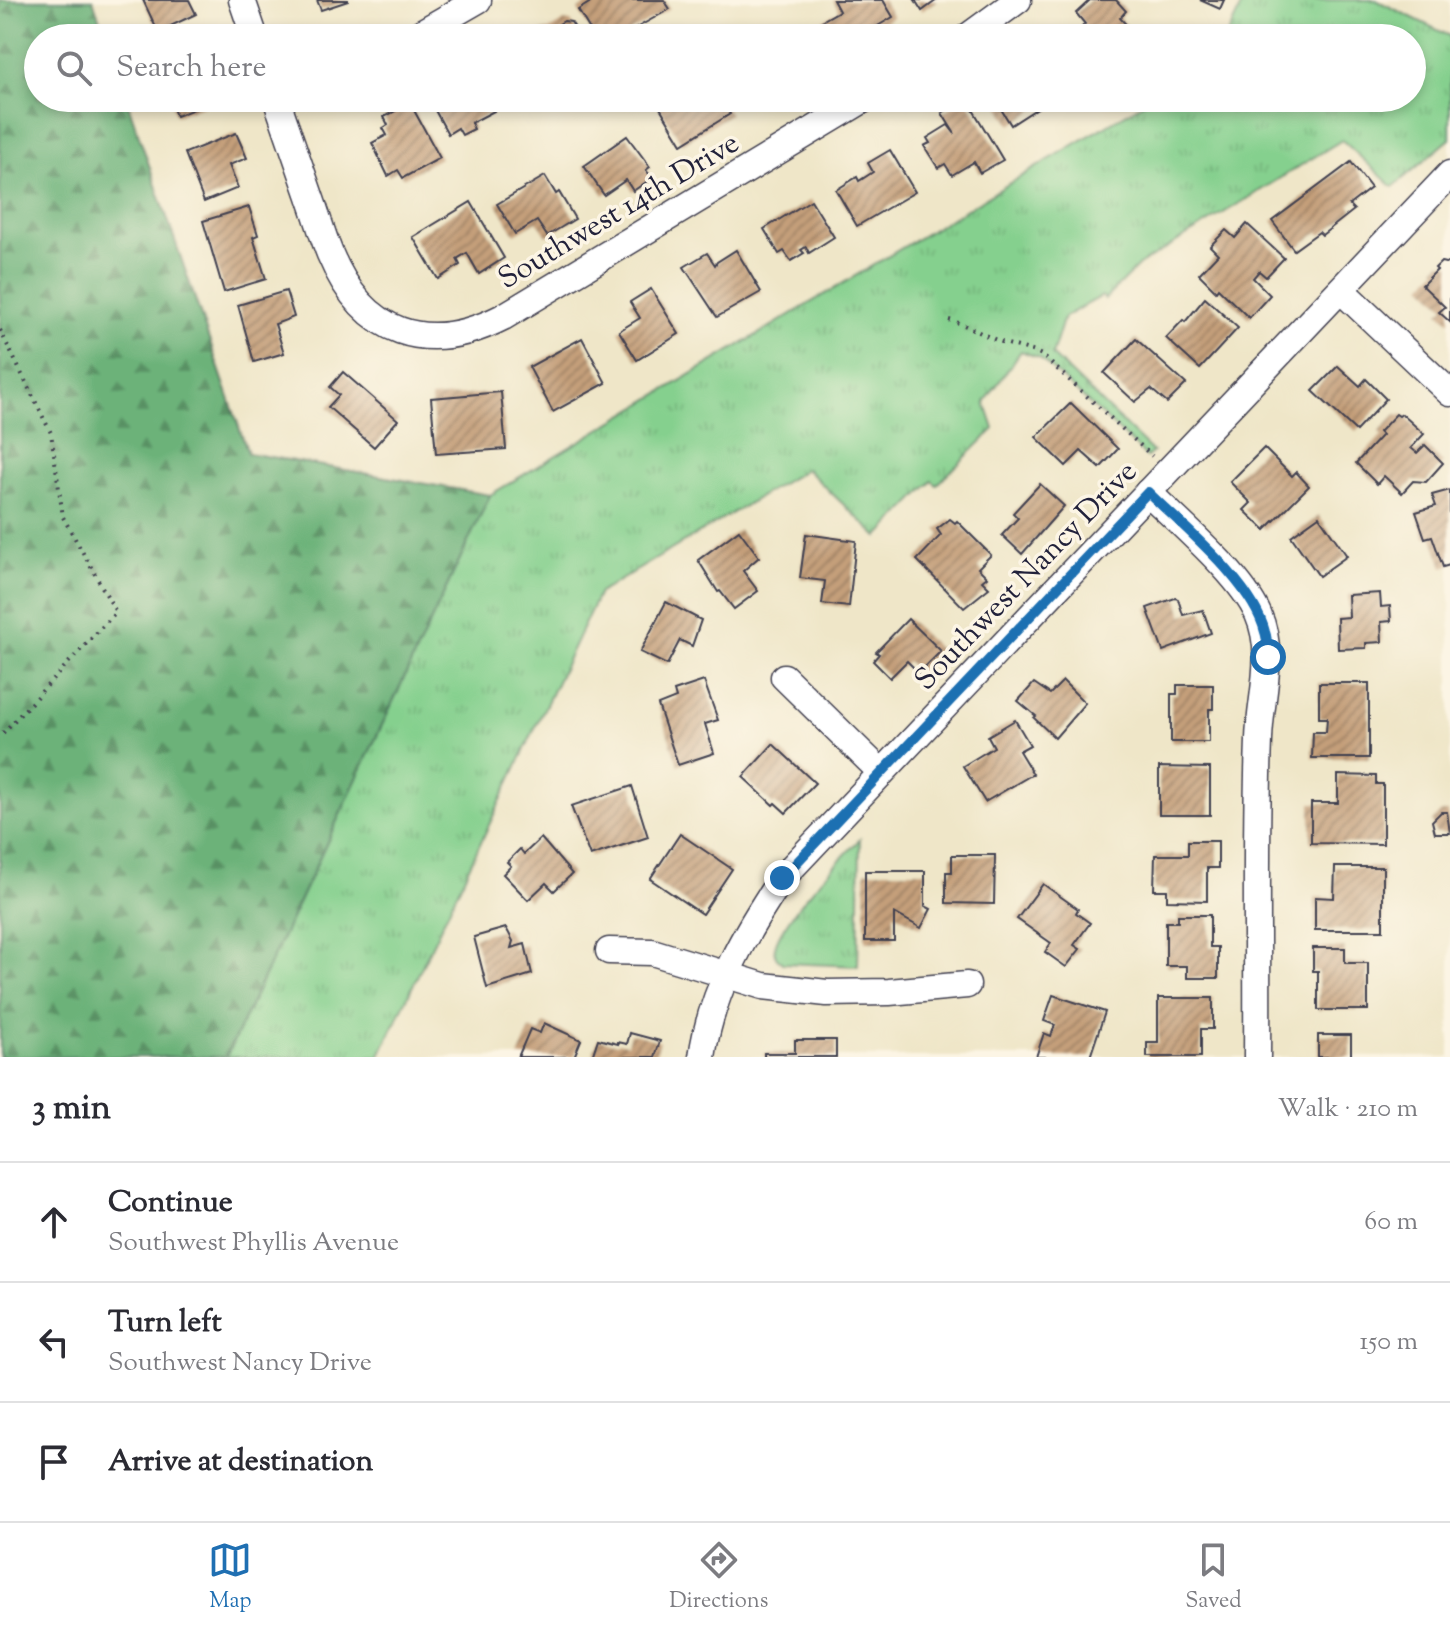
<!DOCTYPE html>
<meta charset="utf-8">
<style>
body{margin:0;font-family:"Sorts Mill Goudy",serif;background:#f2f2f3;color:#2b2b33}
.stop{position:absolute;width:24px;height:24px;margin:-18px;border:6px solid #1f6fb2;border-radius:50%;background:#fff}
.stop.end{background:#1f6fb2;border-color:#fff;box-shadow:0 2px 8px #0008}
.list{margin:0;padding:0;list-style:none}
h2{display:flex;justify-content:space-between;align-items:center;height:104px;margin:0;padding:0 32px;font-size:34px}
h2 small{font-size:26px;font-weight:400;color:#7c7c81}
.list li{display:grid;grid-template-columns:52px 1fr auto;gap:24px;align-items:center;box-sizing:border-box;height:120px;padding:0 32px;border-top:2px solid #e1e1e2}
.list b{display:block;font-size:30px;white-space:nowrap}
.list p{margin:0;font-size:26px;white-space:nowrap;color:#7c7c81}
.list em{font-size:26px;font-style:normal;color:#7c7c81}
.icon{flex:none;width:44px;height:44px;fill:none;stroke:currentColor;stroke-width:2;stroke-linecap:round;stroke-linejoin:round}
.map{position:relative;flex:none;width:1450px;height:1057px;overflow:hidden}
.search{position:absolute;background:#fff;box-shadow:0 4px 12px #0003;left:24px;right:24px;top:24px;height:88px;display:flex;align-items:center;gap:20px;box-sizing:border-box;padding:0 28px;border-radius:44px;color:#7c7c81;font-size:30px}
.sheet{height:464px;background:#fff}
nav{display:flex;justify-content:space-around;align-items:center;box-sizing:border-box;height:112px;border-top:2px solid #e1e1e2;background:#fff;font-size:22px;color:#7c7c81}
nav a{display:grid;justify-items:center;gap:4px}
nav .on{color:#1f6fb2}
.map>svg:first-child{display:block}
</style>
<div class="map">
<svg width="1450" height="1057" viewBox="0 0 1450 1057">
<defs>
<pattern id="grass-tufts" width="24" height="20" patternUnits="userSpaceOnUse" patternTransform="scale(2)"><rect width="24" height="20" fill="#85d08e"/><path d="M3 7l-1-3M5 7V3M7 7l1-3M15 17l-1-3M17 17v-4M19 17l1-3" fill="none" stroke="#73b27b"/></pattern>
<pattern id="forest-firs" width="22" height="20" patternUnits="userSpaceOnUse" patternTransform="scale(2)"><rect width="22" height="20" fill="#6cb279"/><path d="M5 1l3.5 6h-7zM16 11l3.5 6h-7z" fill="#589064"/></pattern>
<pattern id="building-hatch" width="6" height="6" patternUnits="userSpaceOnUse" patternTransform="scale(2)"><rect width="6" height="6" fill="#c49f7a"/><path d="M-1 1l2-2M0 6l6-6M5 7l2-2" fill="none" stroke="#9f8165"/></pattern>
</defs>
<rect width="100%" height="100%" fill="#fcf5e5"/>
<filter id="ink" filterUnits="userSpaceOnUse"><feTurbulence type="fractalNoise" baseFrequency=".0125" numOctaves="2"/><feDisplacementMap in="SourceGraphic" scale="16" xChannelSelector="R" yChannelSelector="G"/><feConvolveMatrix kernelMatrix="1 2 1 2 8 2 1 2 1" color-interpolation-filters="sRGB"/></filter>
<filter id="wash" filterUnits="userSpaceOnUse"><feTurbulence type="fractalNoise" baseFrequency=".006" numOctaves="4" result="noise"/><feDisplacementMap in="SourceGraphic" scale="32" xChannelSelector="R" yChannelSelector="G"/><feGaussianBlur stdDeviation="1.8" result="paint"/><feColorMatrix in="noise" values="0 0 0 0 0 0 0 0 0 0 0 0 0 0 0 0 0 1.4 0 .05"/><feComposite in="paint" operator="in"/></filter>
<g filter="url(#wash)">
<rect width="100%" height="100%" fill="#efe6c8"/>
<g fill="url(#grass-tufts)" stroke="#547964" stroke-width="2">
<polygon points="1244,0 1376,0 1450,36 1450,139 1393,187 1342,140 1139,265 1105,299 1102,296 1064,317 1052,355 1153,452 1147,457 1040,358 1021,351 985,402 994,429 937,485 932,481 878,537 806,469 599,593 379,1057 226,1057 490,495 1152,98 1412,98 1412,38 1226,38"/>
<path d="M860,839L858,966L782,963C777,958 773,954 775,947C781,919 839,861 860,839Z"/>
</g>
<polygon fill="url(#forest-firs)" stroke="#476a5a" stroke-width="2" points="0,0 93,0 106,38 38,38 38,98 126,98 248,453 490,495 226,1057 0,1057"/>
<g id="blocks">
<g fill="url(#building-hatch)">
<polygon points="143,0 189,0 196,14 158,32"/>
<polygon points="317,0 348,0 348,1 321,10"/>
<polygon points="594,0 664,0 670,9 629,32 632,36 628,38 595,38 578,10"/>
<polygon points="833,0 883,0 893,17 857,38 829,38 820,22 839,11"/>
<polygon points="915,0 937,0 922,11"/>
<polygon points="1090,0 1116,0 1126,11 1120,18 1134,33 1128,38 1071,38 1085,24 1076,13"/>
<polygon points="1200,0 1224,0 1220,9"/>
<polygon points="564,21 571,22 581,37 537,38 538,32 549,30"/>
<polygon points="169,98 214,98 215,101 176,116"/>
<polygon points="439,98 487,98 494,111 471,123 474,129 462,135 458,128 448,134 431,103"/>
<polygon points="672,98 719,98 730,114 682,144 659,106"/>
<polygon points="966,98 1003,160 980,173 974,162 952,175 945,164 938,168 924,146 930,143 927,138 948,125 955,134 942,113"/>
<polygon points="994,98 1053,98 1011,125"/>
<polygon points="410,103 440,158 403,178 398,170 388,176 372,143 387,135 383,128 388,125 384,117"/>
<polygon points="236,133 247,158 229,165 238,188 204,202 185,153"/>
<polygon points="627,136 650,167 646,170 652,178 633,191 626,180 604,195 584,166"/>
<polygon points="890,150 915,192 857,226 836,190 857,177 859,181 873,172 868,163"/>
<polygon points="1351,162 1371,188 1349,205 1354,210 1322,235 1319,232 1294,250 1272,221"/>
<polygon points="545,176 556,194 559,192 575,219 547,236 537,221 515,234 497,204"/>
<polygon points="811,200 834,237 809,253 806,247 801,250 804,253 791,261 784,251 779,254 764,229"/>
<polygon points="471,202 504,258 479,274 467,253 457,259 460,265 438,279 413,237"/>
<polygon points="249,207 258,235 253,237 266,279 224,292 203,221"/>
<polygon points="1247,224 1284,258 1266,277 1259,271 1253,278 1270,295 1249,318 1218,288 1216,291 1199,274 1218,254 1210,246 1226,230 1235,238"/>
<polygon points="736,250 761,292 717,317 684,267 707,253 715,265 717,262"/>
<polygon points="1441,262 1450,264 1450,322 1439,312 1445,307 1422,285 1437,270 1435,268"/>
<polygon points="651,289 679,334 637,360 619,331 640,318 630,302"/>
<polygon points="286,291 294,317 275,324 284,353 254,362 238,305"/>
<polygon points="1205,298 1238,328 1200,369 1166,338 1183,320 1185,322"/>
<polygon points="582,338 606,383 553,412 529,367"/>
<polygon points="1136,339 1186,384 1167,403 1151,389 1135,402 1104,373"/>
<polygon points="1338,366 1360,386 1366,379 1386,399 1356,431 1313,391"/>
<polygon points="343,372 398,420 374,447 328,407 339,395 330,387"/>
<polygon points="501,392 506,449 436,454 431,398"/>
<polygon points="1071,403 1118,449 1100,468 1081,451 1066,466 1036,437"/>
<polygon points="1396,414 1399,416 1402,414 1424,434 1411,448 1417,453 1425,445 1443,463 1426,482 1413,481 1402,493 1384,476 1377,484 1356,463 1382,435 1379,432"/>
<polygon points="1264,448 1292,476 1296,472 1309,486 1265,530 1244,510 1251,503 1230,482"/>
<polygon points="1040,484 1064,506 1022,554 1002,535 1018,518 1013,513"/>
<polygon points="1450,490 1450,565 1443,567 1432,536 1425,538 1416,512 1436,506 1432,495"/>
<polygon points="1319,516 1347,556 1319,576 1291,536"/>
<polygon points="950,519 955,523 957,521 991,555 978,568 987,577 982,581 989,588 964,608 917,560 941,535 937,529"/>
<polygon points="739,530 759,557 743,571 758,591 734,609 720,591 718,592 698,560"/>
<polygon points="806,534 856,541 849,607 822,604 825,581 800,578"/>
<polygon points="1380,593 1381,607 1390,606 1391,621 1381,622 1382,642 1366,643 1366,648 1338,649 1337,618 1349,617 1348,595"/>
<polygon points="1175,598 1178,599 1183,615 1203,610 1211,633 1163,651 1147,608"/>
<polygon points="666,602 701,620 692,646 680,640 667,665 640,652"/>
<polygon points="908,619 941,651 919,673 907,661 890,678 873,661 879,654 876,652"/>
<polygon points="704,681 718,720 705,724 714,753 678,765 658,705 676,698 674,691"/>
<polygon points="1063,681 1085,703 1055,738 1034,718 1036,716 1018,701 1034,683 1050,694"/>
<polygon points="1319,683 1369,683 1369,758 1312,758 1313,732 1326,732 1327,718 1319,718"/>
<polygon points="1177,685 1213,685 1213,709 1209,709 1209,742 1171,742 1171,694 1177,694"/>
<polygon points="1015,720 1030,745 1019,751 1033,774 985,802 963,766 994,747 988,736"/>
<polygon points="773,744 815,783 786,813 775,803 773,805 743,777"/>
<polygon points="1159,767 1210,768 1210,815 1159,815"/>
<polygon points="1338,775 1376,776 1376,784 1383,784 1383,844 1311,843 1311,803 1338,803"/>
<polygon points="632,786 648,837 590,856 571,806"/>
<polygon points="1441,812 1447,812 1450,833 1435,833 1432,821"/>
<polygon points="680,834 732,869 702,914 650,879"/>
<polygon points="541,838 572,874 554,891 546,883 528,900 503,874 511,866 507,862 520,849 524,854"/>
<polygon points="1188,841 1218,841 1218,868 1207,868 1207,901 1167,900 1167,890 1154,890 1155,855 1188,855"/>
<polygon points="952,855 995,855 994,904 946,903 946,872 952,872"/>
<polygon points="1335,867 1383,867 1383,930 1315,930 1315,897 1334,898"/>
<polygon points="865,871 925,871 925,906 931,909 921,928 894,913 894,941 865,941"/>
<polygon points="1043,884 1078,909 1076,913 1090,923 1074,945 1080,949 1066,967 1045,952 1051,943 1017,919"/>
<polygon points="1178,915 1210,915 1210,947 1218,947 1218,978 1187,978 1187,966 1166,966 1166,922 1178,922"/>
<polygon points="506,928 513,941 511,948 525,944 532,974 487,988 474,937"/>
<polygon points="1313,948 1345,948 1345,963 1368,963 1368,1010 1318,1010 1318,971 1313,971"/>
<polygon points="1053,995 1105,1012 1090,1057 1036,1057 1044,1033 1051,1036 1055,1025 1044,1021"/>
<polygon points="1158,998 1213,998 1213,1029 1201,1029 1201,1057 1147,1057 1147,1043 1158,1043"/>
<polygon points="544,1023 581,1040 574,1057 518,1057 530,1029 540,1033"/>
<polygon points="630,1033 660,1041 655,1057 592,1057 598,1039 618,1044 618,1042 627,1044"/>
<rect x="1318" y="1035" width="33" height="22"/>
<polygon points="795,1040 836,1040 836,1057 764,1057 764,1053 795,1053"/>
</g>
</g>
</g>
<g filter="url(#ink)">
<use href="#blocks" fill-opacity="0" stroke="#413f50" stroke-width="2"/>
<g fill="none" stroke-linecap="round" stroke-linejoin="round">
<g stroke="#413f50" stroke-width="29">
<g id="street">
<polyline points="242,0 255,38"/>
<polyline points="412,38 478,0"/>
<polyline points="966,38 1018,0"/>
<path d="M276,98C288,133 300,167 312,202C318,219 323,237 330,254C364,335 426,356 503,317L866,98"/>
<polyline points="1341,290 1450,393"/>
<path d="M1148,492C1179,523 1241,575 1258,614C1276,655 1260,697 1259,740C1255,845 1258,951 1257,1057"/>
<polyline points="784,677 881,772"/>
<polyline points="609,951 652,952 763,986 827,993 889,992 967,985"/>
<path d="M702,1057C711,992 745,932 782,878L1450,174"/>
</g>
</g>
<g stroke="#413f50" stroke-width="4" stroke-dasharray="2 6" stroke-linecap="butt">
<path d="M949,320C965,324 977,332 992,338C1008,346 1025,347 1042,355L1152,456"/>
<polyline points="0,330 51,433 63,517 116,612 0,736"/>
</g>
<use href="#street" stroke="#fff" stroke-width="26"/>
</g>
</g>
<g fill="none" stroke-linecap="round" stroke-linejoin="round" filter="url(#ink)">
<path stroke="#1f6fb2" stroke-width="10" d="M782,878L1148,492C1184,528 1253,583 1265,632C1268,640 1267,649 1268,657"/>
</g>
<g text-anchor="middle" stroke-width="7" stroke-linejoin="round" paint-order="stroke">
<g font-size="30" fill="#22223b" stroke="#fcf5e5">
<text transform="translate(618 210) rotate(-31)" y="10">Southwest 14th Drive</text>
<text transform="translate(1025 575) rotate(-46)" y="10">Southwest Nancy Drive</text>
</g>
</g>
</svg>
<div class="stop" style="left:1268px;top:657px"></div>
<div class="stop end" style="left:782px;top:878px"></div>
<div class="search"><svg class="icon" aria-label="search" viewBox="0 0 24 24"><circle cx="10" cy="10" r="6"/><path d="M15 15l6 6"/></svg>Search here</div>
</div>
<section class="sheet">
<h2>3 min<small>Walk · 210 m</small></h2>
<ul class="list">
<li><svg class="icon" aria-label="ahead" viewBox="0 0 24 24"><path d="M12 20V5M6 11l6-6 6 6"/></svg><div><b>Continue</b><p>Southwest Phyllis Avenue</p></div><em>60 m</em></li>
<li><svg class="icon" aria-label="left" viewBox="0 0 24 24"><path d="M17 20v-9H6M10 6l-5 5 5 5"/></svg><div><b>Turn left</b><p>Southwest Nancy Drive</p></div><em>150 m</em></li>
<li><svg class="icon" aria-label="arrive" viewBox="0 0 24 24"><path d="M6 21V4h12l-3 4 3 4H6"/></svg><div><b>Arrive at destination</b></div></li>
</ul>
</section>
<nav>
<a class="on"><svg class="icon" aria-label="map" viewBox="0 0 24 24"><path d="M3 6l6-2 6 2 6-2v14l-6 2-6-2-6 2zM9 4v14M15 6v14"/></svg>Map</a>
<a><svg class="icon" aria-label="directions" viewBox="0 0 24 24"><path d="M12 3l9 9-9 9-9-9zM9 14v-3h6M13 9l2 2-2 2"/></svg>Directions</a>
<a><svg class="icon" aria-label="saved" viewBox="0 0 24 24"><path d="M7 4h10v16l-5-4-5 4z"/></svg>Saved</a>
</nav>
